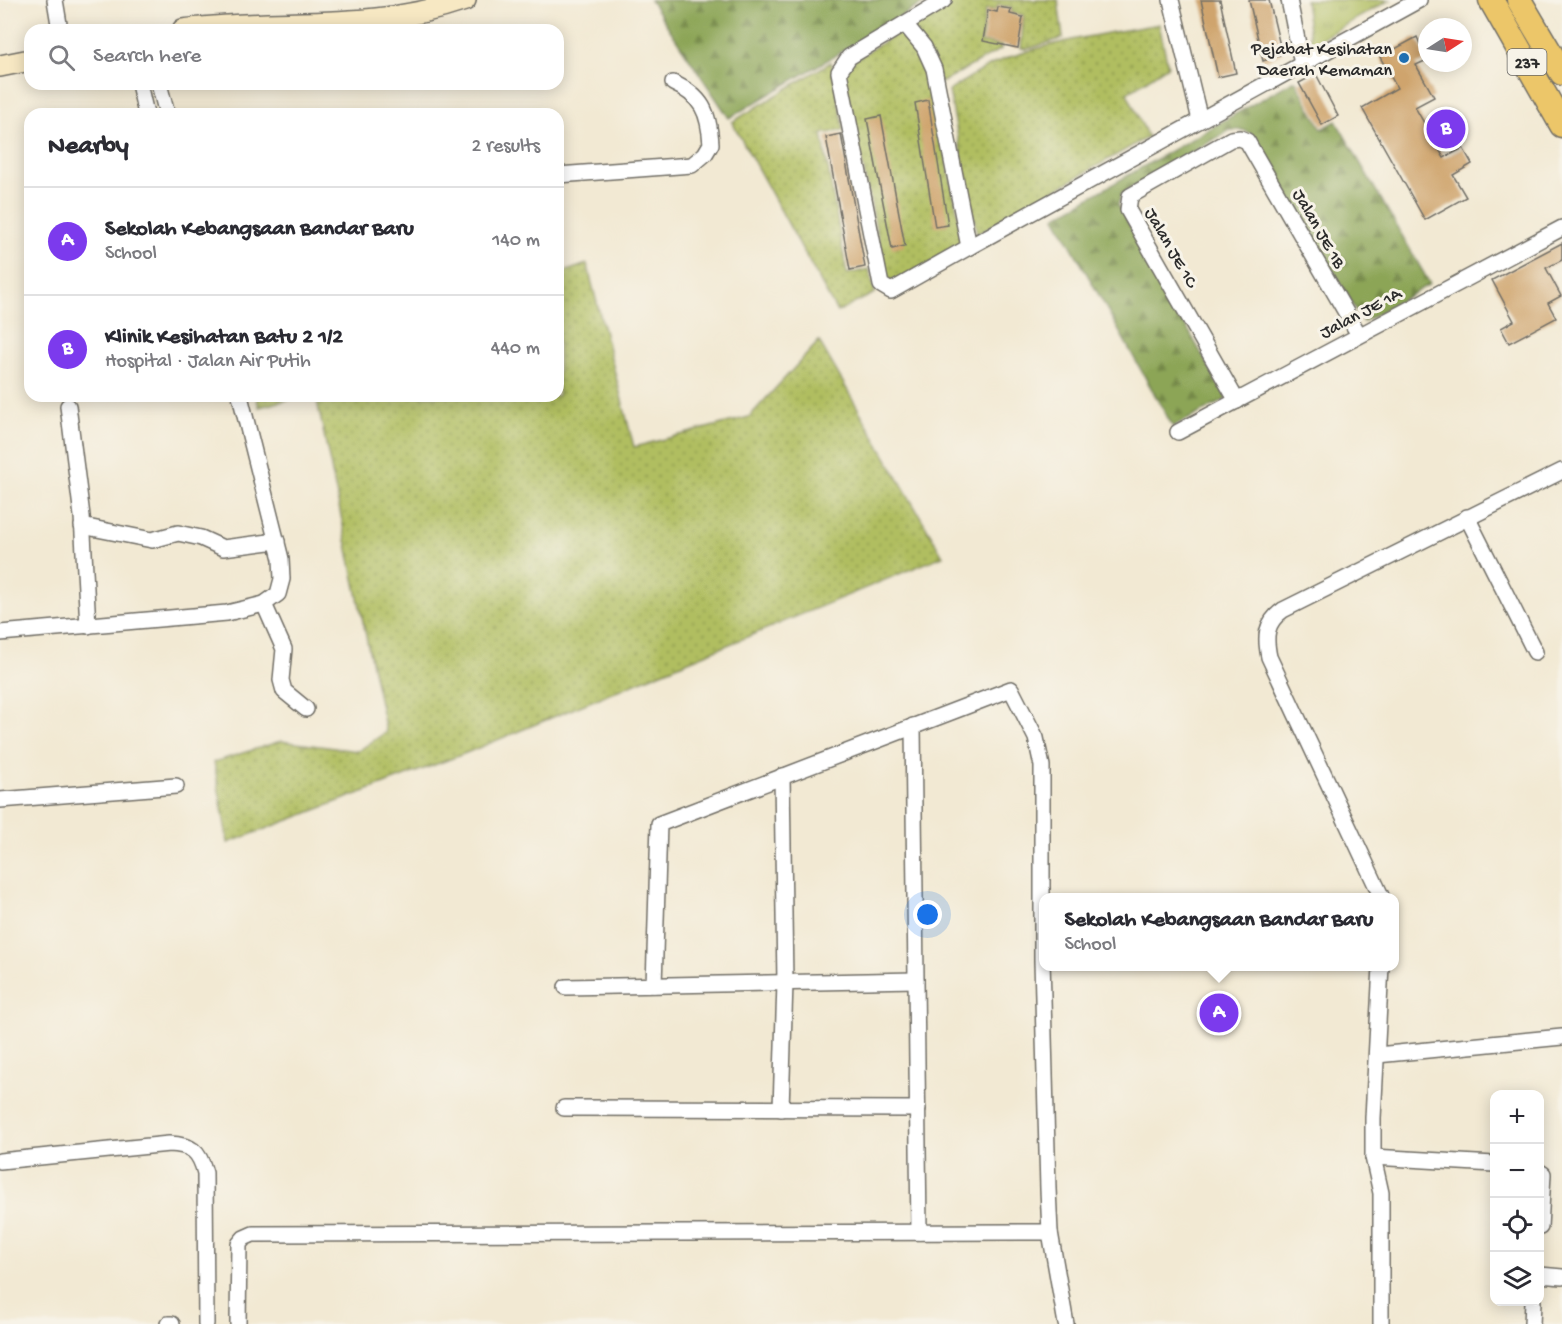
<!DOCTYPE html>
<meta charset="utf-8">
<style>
body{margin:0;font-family:"Gochi Hand",sans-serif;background:#f2f2f3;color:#2b2b33}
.controls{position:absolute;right:18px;bottom:18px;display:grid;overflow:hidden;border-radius:12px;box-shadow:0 3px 15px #0003}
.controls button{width:54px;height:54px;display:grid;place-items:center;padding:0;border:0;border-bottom:2px solid #e1e1e2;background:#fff;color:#2b2b33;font:30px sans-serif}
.compass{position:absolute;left:1418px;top:18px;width:54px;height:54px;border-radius:50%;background:#fff;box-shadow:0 3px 15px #0003;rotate:78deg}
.you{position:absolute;left:928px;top:915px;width:21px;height:21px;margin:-15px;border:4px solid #fff;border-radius:50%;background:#1a73e8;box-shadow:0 0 0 9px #1a73e833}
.badge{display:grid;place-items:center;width:39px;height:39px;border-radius:50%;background:#7c3aed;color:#fff;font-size:20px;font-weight:700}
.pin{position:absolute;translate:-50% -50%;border:3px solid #fff;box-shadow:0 2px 6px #0006}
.popup{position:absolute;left:1039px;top:893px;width:360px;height:78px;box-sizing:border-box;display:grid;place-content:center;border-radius:12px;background:#fff;filter:drop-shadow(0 2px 4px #0005);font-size:20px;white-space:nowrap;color:#7c7c81}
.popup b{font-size:22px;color:#2b2b33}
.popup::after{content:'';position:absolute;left:50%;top:100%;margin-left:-12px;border:12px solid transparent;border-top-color:#fff}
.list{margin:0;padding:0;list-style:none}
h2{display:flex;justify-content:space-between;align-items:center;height:78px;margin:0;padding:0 24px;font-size:26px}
h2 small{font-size:20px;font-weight:400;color:#7c7c81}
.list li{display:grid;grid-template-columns:39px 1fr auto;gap:18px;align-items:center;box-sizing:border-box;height:108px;padding:0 24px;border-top:2px solid #e1e1e2}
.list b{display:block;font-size:22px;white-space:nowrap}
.list p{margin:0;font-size:20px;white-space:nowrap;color:#7c7c81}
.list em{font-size:20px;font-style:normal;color:#7c7c81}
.icon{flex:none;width:33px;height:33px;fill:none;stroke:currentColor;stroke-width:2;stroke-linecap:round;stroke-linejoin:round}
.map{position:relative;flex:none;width:1562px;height:1324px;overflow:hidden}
.search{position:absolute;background:#fff;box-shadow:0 3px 15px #0003;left:24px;top:24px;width:540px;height:66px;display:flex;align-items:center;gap:15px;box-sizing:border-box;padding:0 21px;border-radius:18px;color:#7c7c81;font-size:22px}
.panel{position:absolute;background:#fff;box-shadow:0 3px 15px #0003;left:24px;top:108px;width:540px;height:294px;border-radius:18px}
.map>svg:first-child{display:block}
</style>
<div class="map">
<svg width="1562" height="1324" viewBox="0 0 1562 1324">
<defs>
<pattern id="grass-dots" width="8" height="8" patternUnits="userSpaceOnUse" patternTransform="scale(1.5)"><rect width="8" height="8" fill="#b0be60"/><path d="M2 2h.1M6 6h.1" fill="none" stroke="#8f9b4f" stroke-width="1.8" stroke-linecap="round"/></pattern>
<pattern id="forest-firs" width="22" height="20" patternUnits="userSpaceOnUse" patternTransform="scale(1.5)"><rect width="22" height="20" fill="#8ca556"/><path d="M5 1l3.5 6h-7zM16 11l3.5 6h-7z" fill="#738747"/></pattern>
<pattern id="park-tufts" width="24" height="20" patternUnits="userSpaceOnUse" patternTransform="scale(1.5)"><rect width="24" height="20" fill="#b0be60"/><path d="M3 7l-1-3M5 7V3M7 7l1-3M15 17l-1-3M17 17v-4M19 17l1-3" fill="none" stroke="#8f9b4f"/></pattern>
</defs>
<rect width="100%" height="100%" fill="#f7f3e8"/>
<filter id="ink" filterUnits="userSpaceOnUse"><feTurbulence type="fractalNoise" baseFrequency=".0167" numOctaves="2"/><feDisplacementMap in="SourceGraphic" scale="12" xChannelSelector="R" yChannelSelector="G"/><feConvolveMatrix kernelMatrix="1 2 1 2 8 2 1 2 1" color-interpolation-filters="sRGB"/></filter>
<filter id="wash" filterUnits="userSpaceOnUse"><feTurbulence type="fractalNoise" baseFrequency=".008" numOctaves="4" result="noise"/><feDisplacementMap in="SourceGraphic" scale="24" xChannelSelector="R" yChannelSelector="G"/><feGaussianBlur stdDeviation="1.35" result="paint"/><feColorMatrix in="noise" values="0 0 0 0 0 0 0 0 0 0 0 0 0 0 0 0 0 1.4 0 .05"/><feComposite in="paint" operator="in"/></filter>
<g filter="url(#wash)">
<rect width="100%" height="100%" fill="#f2e9d3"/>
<g fill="url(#grass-dots)" stroke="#6e7446" stroke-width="1.5">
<polygon points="950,0 1058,0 1063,38 1027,49 1021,48 1024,15 1012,13 1012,7 998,5 996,10 986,9 981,42 1001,46 1001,49 941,83 910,25"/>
<path d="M1159,24L1168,66L1127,93L1148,137L977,234L949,91C968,78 987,65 1010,57C1058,40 1110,33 1159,24Z"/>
<polygon points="904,29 927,60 964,245 888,285 843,72 846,65"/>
<polygon points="831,62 844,130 822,134 847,274 869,269 875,293 837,312 732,122"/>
<polygon points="587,264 634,447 749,417 819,341 943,556 466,753 228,843 214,762 281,741 358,751 386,732 316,396 558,396 558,274"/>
<polygon points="256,396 303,396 259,407"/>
</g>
<g fill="url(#forest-firs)" stroke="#5c6840" stroke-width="1.5">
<polygon points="650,0 929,0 729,118"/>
<polygon points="1295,80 1322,129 1336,121 1430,284 1363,322 1252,134 1243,130 1230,130 1121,194 1118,205 1227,399 1173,427 1055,217"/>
</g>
<polygon fill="url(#park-tufts)" stroke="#6e7446" stroke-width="1.5" points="1305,0 1390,0 1311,44"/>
<g id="blocks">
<g fill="#cfa46d">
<polygon points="1201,0 1220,0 1236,73 1218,77"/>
<polygon points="1249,0 1269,0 1282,54 1263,61"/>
<polygon points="998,7 1011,9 1010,14 1023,17 1018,48 983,41 988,10 997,12"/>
<polygon points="1417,37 1427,60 1416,65 1434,97 1415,107 1444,158 1463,148 1472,164 1453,175 1466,197 1425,220 1362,108 1397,88 1380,57"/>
<polygon points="1316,74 1338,116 1322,125 1299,83"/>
<polygon points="928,100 948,225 935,227 915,103"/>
<polygon points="881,116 905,246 892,249 867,119"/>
<polygon points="841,134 865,267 850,270 826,137"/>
<polygon points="1562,243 1562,260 1546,268 1561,296 1548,303 1556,318 1509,343 1501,328 1514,321 1492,280"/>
</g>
</g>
</g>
<g filter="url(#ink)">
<use href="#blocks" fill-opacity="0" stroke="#716e66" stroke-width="1.5"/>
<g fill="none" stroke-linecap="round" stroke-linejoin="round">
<g stroke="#716e66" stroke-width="18">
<g id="minor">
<polyline points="55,0 60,30"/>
<polyline points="1171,0 1200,120"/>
<polyline points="1289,0 1302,64"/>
<polyline points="905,24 924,47 934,69 969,247 891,291 881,285 839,72 849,57 944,0"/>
<polyline points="139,84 146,114"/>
<polyline points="159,84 167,114"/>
<path d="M558,175L692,165L705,154L711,144C709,112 702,96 673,83"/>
<polyline points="969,247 1419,0"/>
<polyline points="1237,401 1128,210 1130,196 1231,139 1240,138 1247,141 1359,335"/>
<polyline points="68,406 82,516 88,626"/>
<polyline points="1178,432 1562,228"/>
<polyline points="1467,517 1535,652"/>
<polyline points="82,526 152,540 178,533 201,538 223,548 277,541"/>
<polyline points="264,604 284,649 281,680 284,691 306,709"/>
<polyline points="0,633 227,613 264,604 278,594 282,579 281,559 240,396"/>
<polyline points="913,726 919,1232"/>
<polyline points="0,800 176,786"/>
<path d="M1382,898L1269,657C1265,637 1265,623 1283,610L1562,471"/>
<polyline points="1381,966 1373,1118 1373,1157 1381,1193 1381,1324"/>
<polyline points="654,985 659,824 1011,689 1036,738 1042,766 1042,960 1048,1189 1050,1232 1066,1324"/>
<polyline points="566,987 916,980"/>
<polyline points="1377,1055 1562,1037"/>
<polyline points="564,1108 918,1109"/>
<polyline points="781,1109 785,983 782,776"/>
<polyline points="1373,1157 1494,1164"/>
<path d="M0,1161L169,1144C191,1145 199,1150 205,1173L206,1324"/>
<polyline points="1540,1172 1543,1174 1540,1227"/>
<polyline points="1540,1275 1562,1277"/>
<polyline points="168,1324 172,1324"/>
<polyline points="238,1324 239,1244 244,1238 253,1234 1050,1232"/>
<polyline points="1532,1324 1533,1302"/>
</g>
</g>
<g stroke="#716e66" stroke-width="24">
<g id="secondary">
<path d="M183,30C279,17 370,33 465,0"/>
<polyline points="0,66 30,60"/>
</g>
</g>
<g stroke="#716e66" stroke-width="27">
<g id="primary">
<polyline points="1491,0 1562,125"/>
<polyline points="1519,0 1562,73"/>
</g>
</g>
<use href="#minor" stroke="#fff" stroke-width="15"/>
<use href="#secondary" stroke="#f7e8c3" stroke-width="21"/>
<use href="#primary" stroke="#ecc669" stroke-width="24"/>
</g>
</g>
<circle fill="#1f6fb2" stroke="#f7f3e8" stroke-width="2" cx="1404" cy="58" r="6"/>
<g text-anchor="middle" stroke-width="6" stroke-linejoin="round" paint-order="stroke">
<rect fill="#f7f3e8" stroke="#686764" stroke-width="1.5" x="1507.5" y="49" width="39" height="26" rx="4.5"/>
<g font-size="16" font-weight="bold" fill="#2b2b2b">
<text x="1527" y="68">237</text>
</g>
<g font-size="18" fill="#2b2b2b" stroke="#f7f3e8" text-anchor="end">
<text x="1392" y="54">Pejabat Kesihatan<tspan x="1392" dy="21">Daerah Kemaman</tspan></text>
</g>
<g font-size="18" fill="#2b2b2b" stroke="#f7f3e8">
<text transform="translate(1320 228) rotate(60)" y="6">Jalan JE 1B</text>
<text transform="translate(1172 247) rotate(60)" y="6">Jalan JE 1C</text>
<text transform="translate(1360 312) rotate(-28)" y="6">Jalan JE 1A</text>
</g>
</g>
</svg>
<div class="controls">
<button>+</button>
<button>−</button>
<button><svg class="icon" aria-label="locate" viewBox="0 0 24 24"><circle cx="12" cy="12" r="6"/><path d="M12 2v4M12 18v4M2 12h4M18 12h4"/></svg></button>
<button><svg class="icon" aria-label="layers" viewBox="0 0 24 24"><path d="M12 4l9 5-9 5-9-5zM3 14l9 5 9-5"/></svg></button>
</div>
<svg class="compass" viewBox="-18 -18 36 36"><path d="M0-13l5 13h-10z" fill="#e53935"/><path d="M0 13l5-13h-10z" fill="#7c7c81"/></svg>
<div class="you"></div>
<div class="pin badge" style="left:1219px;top:1013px">A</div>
<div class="popup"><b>Sekolah Kebangsaan Bandar Baru</b>School</div>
<div class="pin badge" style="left:1446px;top:129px">B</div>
<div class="search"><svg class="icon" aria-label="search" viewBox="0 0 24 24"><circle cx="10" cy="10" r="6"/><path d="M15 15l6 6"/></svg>Search here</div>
<section class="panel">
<h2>Nearby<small>2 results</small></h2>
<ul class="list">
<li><span class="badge">A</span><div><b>Sekolah Kebangsaan Bandar Baru</b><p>School</p></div><em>140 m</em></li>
<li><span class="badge">B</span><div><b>Klinik Kesihatan Batu 2 1/2</b><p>Hospital · Jalan Air Putih</p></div><em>440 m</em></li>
</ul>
</section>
</div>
